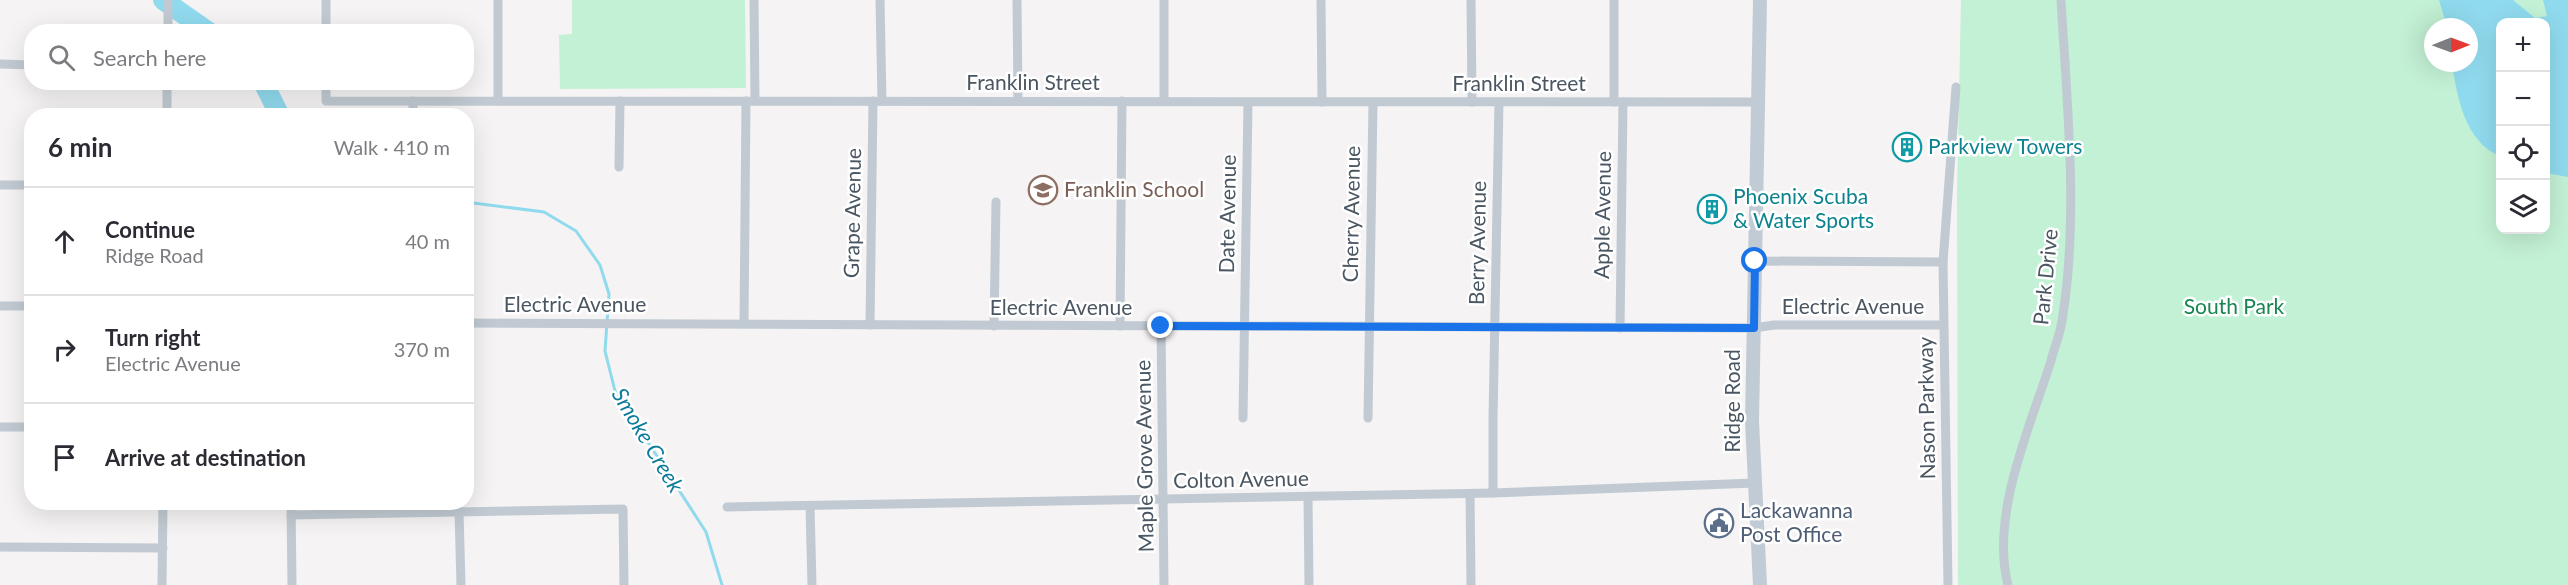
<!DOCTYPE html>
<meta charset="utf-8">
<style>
body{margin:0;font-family:Lato,sans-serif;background:#f2f2f3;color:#2b2b33}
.controls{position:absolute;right:18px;top:18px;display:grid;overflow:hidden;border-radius:12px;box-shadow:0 6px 24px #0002}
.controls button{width:54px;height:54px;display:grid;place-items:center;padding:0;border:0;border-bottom:2px solid #e1e1e2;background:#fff;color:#2b2b33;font:30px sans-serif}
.compass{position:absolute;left:2424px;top:18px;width:54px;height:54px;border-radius:50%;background:#fff;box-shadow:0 6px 24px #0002;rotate:89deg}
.stop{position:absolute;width:18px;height:18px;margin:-14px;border:4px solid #1a73e8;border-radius:50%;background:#fff}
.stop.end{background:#1a73e8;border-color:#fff;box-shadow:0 2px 6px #0008}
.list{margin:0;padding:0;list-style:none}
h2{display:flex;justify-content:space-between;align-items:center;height:78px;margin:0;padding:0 24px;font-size:26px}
h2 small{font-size:20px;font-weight:400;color:#7c7c81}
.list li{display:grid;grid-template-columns:39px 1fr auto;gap:18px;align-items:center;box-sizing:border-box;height:108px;padding:0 24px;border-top:2px solid #e1e1e2}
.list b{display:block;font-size:22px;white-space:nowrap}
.list p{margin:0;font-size:20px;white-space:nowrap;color:#7c7c81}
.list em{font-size:20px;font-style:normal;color:#7c7c81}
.icon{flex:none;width:33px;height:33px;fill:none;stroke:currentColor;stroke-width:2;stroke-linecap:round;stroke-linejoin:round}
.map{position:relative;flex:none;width:2568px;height:585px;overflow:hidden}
.search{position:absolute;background:#fff;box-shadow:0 6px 24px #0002;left:24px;top:24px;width:450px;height:66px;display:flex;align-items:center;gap:15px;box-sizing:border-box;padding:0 21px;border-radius:24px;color:#7c7c81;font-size:22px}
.panel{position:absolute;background:#fff;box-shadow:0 6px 24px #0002;left:24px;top:108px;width:450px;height:402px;border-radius:24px}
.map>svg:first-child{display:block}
</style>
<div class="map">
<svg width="2568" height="585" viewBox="0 0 2568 585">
<rect width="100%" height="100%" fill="#f5f3f3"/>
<g fill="#c3f1d5" fill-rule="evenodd">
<polygon points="572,0 745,0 746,88 560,89 559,35 572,34"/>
<path d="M1961,0H2568V585H1958L1957,194ZM2500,22H2546V230H2500ZM2433,27H2469V63H2433Z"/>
</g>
<path fill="#90daee" d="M2439,0H2513L2535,18L2547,16L2543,0H2568V177L2546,173V22H2500V156C2465,142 2457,97 2452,63H2469V27H2447Z"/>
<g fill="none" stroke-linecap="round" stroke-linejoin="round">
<polyline stroke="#90daee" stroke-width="3" points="466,202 544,212 576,231 600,265 609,294 605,351 615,391 706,532 722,585"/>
<g stroke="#90daee" stroke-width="20">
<polyline points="163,0 209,32"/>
<polyline points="263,82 280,116"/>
</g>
<g stroke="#c1cad2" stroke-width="9">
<polyline points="326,0 326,32"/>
<polyline points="498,0 498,101"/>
<polyline points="754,0 755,101"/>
<polyline points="880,0 882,101"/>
<polyline points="1017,0 1018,101"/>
<polyline points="1164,0 1164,101"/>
<polyline points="1321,0 1322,102"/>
<polyline points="1471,0 1472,102"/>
<polyline points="1614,0 1614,102"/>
<polyline points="168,32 168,0"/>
<polyline points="0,64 32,65"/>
<polyline points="326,82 326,101 1758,102"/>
<polyline points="413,101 413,116"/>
<polyline points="167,116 167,82"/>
<polyline points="619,167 620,101"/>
<polyline points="0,185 32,185"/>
<polyline points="1755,261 1943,262"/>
<polyline points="0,306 32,306"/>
<polyline points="466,323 1754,328 1774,325 1943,325"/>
<polyline points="744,324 746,101"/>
<polyline points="870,325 873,101"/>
<polyline points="994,326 996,202"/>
<polyline points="1120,326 1122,101"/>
<polyline points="1161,326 1164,585"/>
<polyline points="1620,328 1623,102"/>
<polyline points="1243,418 1248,102"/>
<polyline points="1368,418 1373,102"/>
<polyline points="0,427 32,427"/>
<polyline points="1493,493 1493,418 1499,102"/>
<polyline points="1470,494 1471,585"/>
<polyline points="1308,497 1309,585"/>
<polyline points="291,502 292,585"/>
<polyline points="810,506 812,585"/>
<polyline points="727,507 1493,493 1755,483"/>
<polyline points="459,511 461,585"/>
<polyline points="291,515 623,509 624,585"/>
<polyline points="0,547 163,548"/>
<polyline points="162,585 163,502"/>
<polyline points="1948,585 1943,262 1956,87"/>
<path d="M2008,585C1990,515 2030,427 2051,361C2054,348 2060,335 2062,321C2079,218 2067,104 2061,0"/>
</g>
<polyline stroke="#c1cbd6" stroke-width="14" points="1760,585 1752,421 1760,0"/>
</g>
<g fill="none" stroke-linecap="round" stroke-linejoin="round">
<polyline stroke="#1a73e8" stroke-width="8" points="1161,326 1754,328 1755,261"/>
</g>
<defs>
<g id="building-ring" transform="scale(1.5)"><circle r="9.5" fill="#fff" stroke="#0f9aa8" stroke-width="1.5"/><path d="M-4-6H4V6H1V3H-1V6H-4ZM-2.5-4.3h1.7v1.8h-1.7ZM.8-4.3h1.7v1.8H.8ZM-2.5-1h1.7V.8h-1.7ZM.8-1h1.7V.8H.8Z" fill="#0f9aa8"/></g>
<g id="school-ring" transform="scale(1.5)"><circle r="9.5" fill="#fff" stroke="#8d6e63" stroke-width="1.5"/><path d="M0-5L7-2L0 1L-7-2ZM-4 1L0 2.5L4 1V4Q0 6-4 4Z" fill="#8d6e63"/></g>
<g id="civic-ring" transform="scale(1.5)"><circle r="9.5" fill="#fff" stroke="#5c6f8a" stroke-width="1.5"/><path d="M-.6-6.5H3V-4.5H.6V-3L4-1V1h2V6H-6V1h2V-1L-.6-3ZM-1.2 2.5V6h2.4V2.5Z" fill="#5c6f8a"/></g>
</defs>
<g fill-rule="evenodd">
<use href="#building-ring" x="1907" y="147"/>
<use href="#school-ring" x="1043" y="190"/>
<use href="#building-ring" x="1712" y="209"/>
<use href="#civic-ring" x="1719" y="523"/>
</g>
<g text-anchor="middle" stroke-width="5" stroke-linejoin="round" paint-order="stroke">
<g font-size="21" fill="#4a5661" stroke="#fff">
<text x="1033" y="90">Franklin Street</text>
<text x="1519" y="91">Franklin Street</text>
<text transform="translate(853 213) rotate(-89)" y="7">Grape Avenue</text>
<text transform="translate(1228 214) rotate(-89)" y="7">Date Avenue</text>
<text transform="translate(1352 214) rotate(-89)" y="7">Cherry Avenue</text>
<text transform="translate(1603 215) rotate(-89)" y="7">Apple Avenue</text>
<text transform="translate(1478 243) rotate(-89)" y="7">Berry Avenue</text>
<text transform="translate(2046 277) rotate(-84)" y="7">Park Drive</text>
<text x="575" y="312">Electric Avenue</text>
<text x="1853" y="314">Electric Avenue</text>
<text x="1061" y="315">Electric Avenue</text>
<text transform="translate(1733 401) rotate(-90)" y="7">Ridge Road</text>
<text transform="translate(1927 408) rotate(-91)" y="7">Nason Parkway</text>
<text transform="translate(1145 456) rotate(-91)" y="7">Maple Grove Avenue</text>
<text transform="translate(1241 480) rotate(-1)" y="7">Colton Avenue</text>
</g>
<g font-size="21" fill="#0d838f" stroke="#fff" text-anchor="start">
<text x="1928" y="154">Parkview Towers</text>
<text x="1733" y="204">Phoenix Scuba<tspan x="1733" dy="24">&amp; Water Sports</tspan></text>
</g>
<g font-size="21" fill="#785e54" stroke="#fff" text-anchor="start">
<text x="1064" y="197">Franklin School</text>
</g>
<g font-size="21" fill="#17864f" stroke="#fff">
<text x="2234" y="314">South Park</text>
</g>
<g font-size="21" fill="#4e5e75" stroke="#fff" text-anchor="start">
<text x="1740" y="518">Lackawanna<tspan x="1740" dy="24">Post Office</tspan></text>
</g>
<g font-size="22" font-style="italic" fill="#0c7c9b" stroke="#fff">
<text transform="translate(648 440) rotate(59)" y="8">Smoke Creek</text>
</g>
</g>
</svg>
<div class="controls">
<button>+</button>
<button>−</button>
<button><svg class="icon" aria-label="locate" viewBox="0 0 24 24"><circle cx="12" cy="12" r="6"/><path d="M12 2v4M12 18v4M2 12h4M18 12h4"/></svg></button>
<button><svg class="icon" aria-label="layers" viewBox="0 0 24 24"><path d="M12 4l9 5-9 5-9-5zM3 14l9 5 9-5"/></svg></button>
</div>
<svg class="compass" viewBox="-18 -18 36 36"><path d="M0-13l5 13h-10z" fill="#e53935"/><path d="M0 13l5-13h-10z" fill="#7c7c81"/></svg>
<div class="stop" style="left:1755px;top:261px"></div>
<div class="stop end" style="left:1161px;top:326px"></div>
<div class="search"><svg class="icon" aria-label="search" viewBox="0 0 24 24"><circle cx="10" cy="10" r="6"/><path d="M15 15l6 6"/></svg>Search here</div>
<section class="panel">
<h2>6 min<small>Walk · 410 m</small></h2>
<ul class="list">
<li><svg class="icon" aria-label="ahead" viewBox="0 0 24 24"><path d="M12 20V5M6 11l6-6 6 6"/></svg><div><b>Continue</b><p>Ridge Road</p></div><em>40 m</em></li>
<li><svg class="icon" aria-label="right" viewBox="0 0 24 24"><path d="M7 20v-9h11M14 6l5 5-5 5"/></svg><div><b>Turn right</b><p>Electric Avenue</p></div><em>370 m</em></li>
<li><svg class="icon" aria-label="arrive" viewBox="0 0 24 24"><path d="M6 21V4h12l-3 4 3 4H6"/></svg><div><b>Arrive at destination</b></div></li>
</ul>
</section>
</div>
